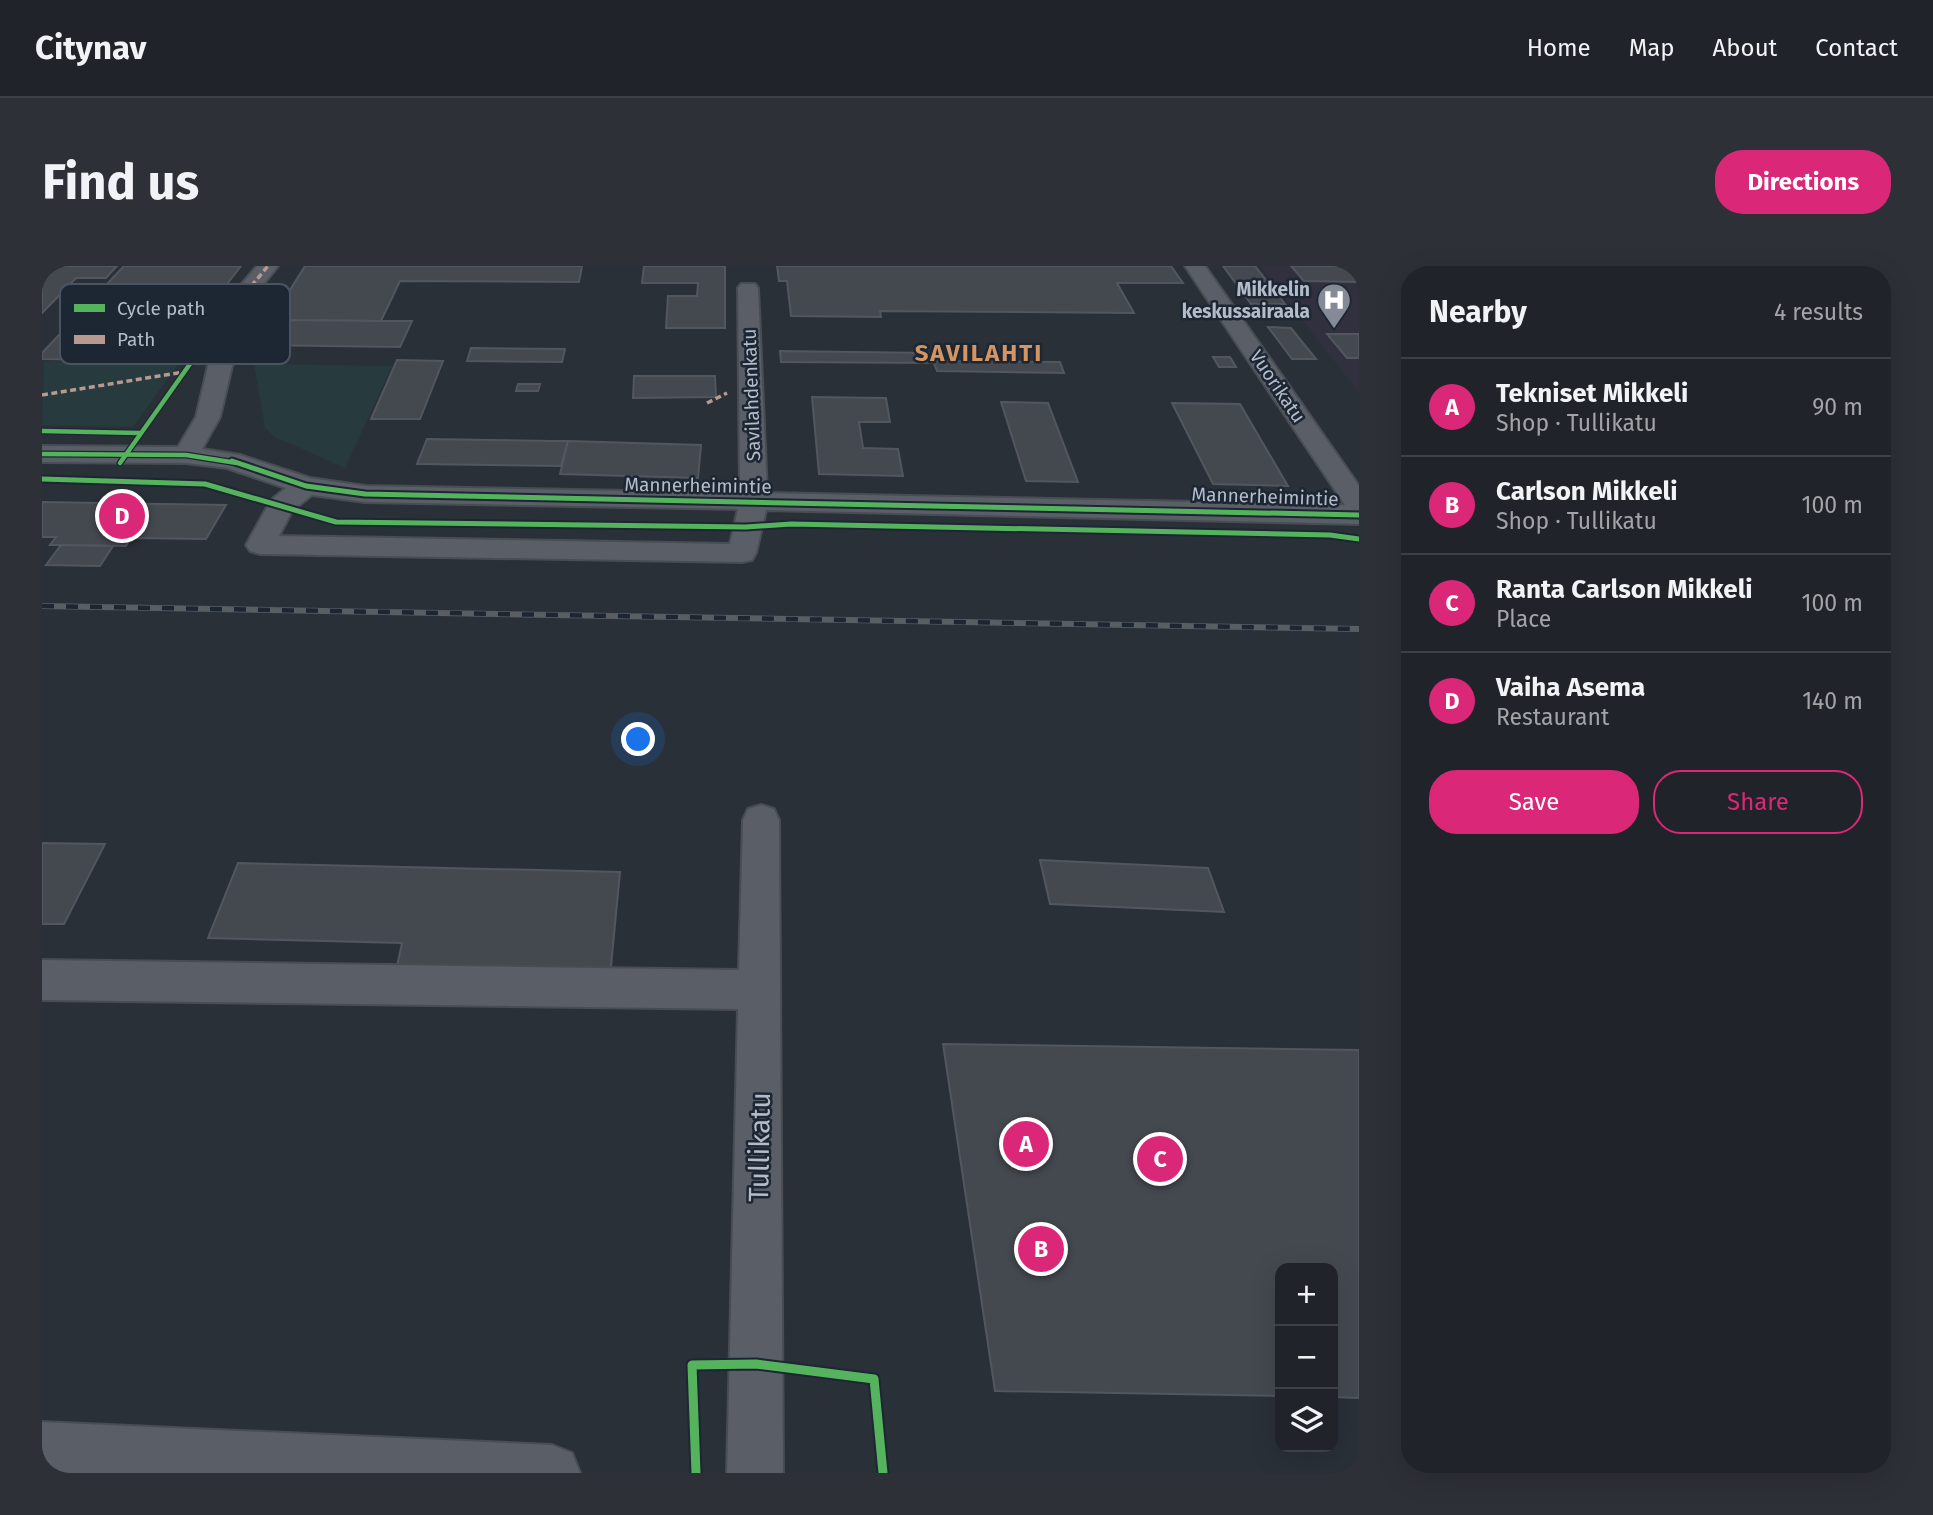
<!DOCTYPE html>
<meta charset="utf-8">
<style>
body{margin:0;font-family:"Fira Sans",sans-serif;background:#2d3036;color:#f1f3f6}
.controls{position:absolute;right:21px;bottom:21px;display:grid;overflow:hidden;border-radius:14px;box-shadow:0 7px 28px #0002}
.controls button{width:63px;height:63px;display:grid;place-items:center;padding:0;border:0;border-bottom:2px solid #3d4147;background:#20242a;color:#f1f3f6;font:35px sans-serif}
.you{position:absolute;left:597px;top:474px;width:24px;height:24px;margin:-18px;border:5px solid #fff;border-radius:50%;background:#1a73e8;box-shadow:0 0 0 10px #1a73e833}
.badge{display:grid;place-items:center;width:46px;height:46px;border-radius:50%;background:#db2777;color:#fff;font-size:23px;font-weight:700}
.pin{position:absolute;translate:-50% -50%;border:4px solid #fff;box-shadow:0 2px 7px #0006}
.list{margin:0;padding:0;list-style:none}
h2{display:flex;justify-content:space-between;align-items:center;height:91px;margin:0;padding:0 28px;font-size:30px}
h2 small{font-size:23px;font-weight:400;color:#a2a4a8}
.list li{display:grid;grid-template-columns:46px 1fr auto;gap:21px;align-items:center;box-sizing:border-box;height:98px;padding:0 28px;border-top:2px solid #3d4147}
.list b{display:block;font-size:26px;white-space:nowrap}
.list p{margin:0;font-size:23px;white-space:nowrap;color:#a2a4a8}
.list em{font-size:23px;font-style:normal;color:#a2a4a8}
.actions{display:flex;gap:14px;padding:21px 28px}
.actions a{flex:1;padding:16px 0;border:2px solid #db2777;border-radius:28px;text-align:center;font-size:24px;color:#db2777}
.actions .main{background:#db2777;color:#fff}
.icon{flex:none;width:38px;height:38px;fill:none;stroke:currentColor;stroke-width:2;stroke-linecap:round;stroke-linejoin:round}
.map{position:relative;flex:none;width:1317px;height:1207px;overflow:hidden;border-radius:28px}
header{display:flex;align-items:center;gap:42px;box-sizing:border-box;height:98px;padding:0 35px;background:#20242a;border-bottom:2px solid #3d4147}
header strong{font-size:33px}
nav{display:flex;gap:38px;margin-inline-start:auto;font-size:24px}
.intro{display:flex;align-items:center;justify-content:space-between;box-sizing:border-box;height:168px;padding:0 42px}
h1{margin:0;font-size:49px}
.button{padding:18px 32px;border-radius:28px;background:#db2777;color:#fff;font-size:24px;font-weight:700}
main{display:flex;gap:42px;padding:0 42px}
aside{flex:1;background:#20242a;border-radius:28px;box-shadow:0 7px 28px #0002}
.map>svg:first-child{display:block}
</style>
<header>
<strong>Citynav</strong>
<nav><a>Home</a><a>Map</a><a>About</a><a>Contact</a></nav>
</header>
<div class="intro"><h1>Find us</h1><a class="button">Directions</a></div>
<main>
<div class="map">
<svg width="1317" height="1207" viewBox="0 0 1317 1207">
<rect width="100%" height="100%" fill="#2a3038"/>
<polygon fill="#31303e" points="1218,0 1317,0 1317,127"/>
<g fill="#273a3e">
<polygon points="2,95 137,97 91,161 0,159"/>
<polygon points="212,98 350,100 303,202 233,171 223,162"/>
</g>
<g fill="#444950" stroke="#52575f" stroke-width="2">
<polygon points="0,0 75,0 64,12 34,12 0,47"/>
<polygon points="82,0 199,0 125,95 0,93 0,87"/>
<polygon points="263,0 540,0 537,16 358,15 339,55 229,54"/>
<polygon points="602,0 683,0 683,62 624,62 626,30 655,30 656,17 600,17"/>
<polygon points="735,0 1129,0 1141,17 1075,17 1092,47 838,45 839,51 749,50 745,15 737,15"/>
<polygon points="1181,0 1213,0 1243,38 1209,38"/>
<polygon points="1249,0 1317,0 1317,16 1262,15"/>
<polygon points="229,54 339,55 370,55 358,81 212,79"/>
<polygon points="1226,61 1249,62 1274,93 1250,93"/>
<polygon points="1285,68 1317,68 1317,92 1305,92"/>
<polygon points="429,82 523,83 520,96 425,95"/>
<polygon points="738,85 887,87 890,97 739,96"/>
<polygon points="1171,91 1188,91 1194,101 1177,101"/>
<polygon points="355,94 401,95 378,153 329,153"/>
<polygon points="891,95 1018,96 1022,107 895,105"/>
<polygon points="592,110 673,110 674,131 591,132"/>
<polygon points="476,118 498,118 496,125 474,125"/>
<polygon points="770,131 844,132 848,156 817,156 821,182 856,183 861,210 777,208"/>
<polygon points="959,136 1006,137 1036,216 984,215"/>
<polygon points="1130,137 1198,138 1246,220 1171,218"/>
<polygon points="385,173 509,175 526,175 519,200 375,198"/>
<polygon points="526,175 659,179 656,212 518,208"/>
<polygon points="0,236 121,238 184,239 164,273 89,272 84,280 19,279 8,279 14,271 0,271"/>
<polygon points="19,279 71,280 58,300 4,299"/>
<polygon points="0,577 63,578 22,658 0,658"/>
<polygon points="998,594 1166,602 1182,646 1008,638"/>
<polygon points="196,597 578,606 568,711 354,705 360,677 166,672"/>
<polygon points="901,778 1317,784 1317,1132 1291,1131 1291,1002 1238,1002 1238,1130 953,1125"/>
</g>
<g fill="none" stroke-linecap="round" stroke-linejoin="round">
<g stroke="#484c53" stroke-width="4">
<g id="minor">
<polygon points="215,0 236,0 175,76 159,76 156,71 159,66"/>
<path d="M1143,0H1163L1317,220V258L724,244L714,287L710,294L700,296L218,288L208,285L204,279L229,234L244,222L185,202L144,197L0,196V180L136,181L154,151L166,100L186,66H202L205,71L190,100L178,151L160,183L198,189L268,212L323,220L698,227L696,22L699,18H713L716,22L725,227L1303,239ZM270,229L323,236L696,243L688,278L237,270L250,245Z"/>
<polygon points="719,539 732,543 737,554 741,1207 685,1207 696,743 0,734 0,694 697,704 701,554 706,543"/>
<polygon points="0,1156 510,1179 530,1187 538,1207 0,1207"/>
</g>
</g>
<use href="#minor" fill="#5a5e66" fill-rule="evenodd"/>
<g stroke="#595d64" stroke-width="6">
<polyline id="rail" points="0,340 1317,363"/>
</g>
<use href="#rail" stroke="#1d2633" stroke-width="4.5" stroke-dasharray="12" stroke-linecap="butt"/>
<g stroke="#b69a8f" stroke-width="3.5" stroke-dasharray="6 3.5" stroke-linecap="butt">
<polyline points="167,71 226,0"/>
<polyline points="0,129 142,106"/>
<polyline points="665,137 685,127"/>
</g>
<g stroke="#1d2633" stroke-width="7">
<g id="cycleway-far2">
<polyline points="0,165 98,167"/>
<polyline points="0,188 144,189 195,197"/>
<polyline points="78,197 167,71"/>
</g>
</g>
<g stroke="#1d2633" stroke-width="9">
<g id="cycleway-far1">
<polyline points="190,195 264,220 323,228 1317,249"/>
<polyline points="0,213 163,218 294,256 704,261 749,258 1288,269 1317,273"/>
</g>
</g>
<g stroke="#1d2633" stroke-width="13">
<polyline id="cycleway" points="654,1207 650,1099 714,1098 832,1113 841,1207"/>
</g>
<use href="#cycleway-far2" stroke="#56b35d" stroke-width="4.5"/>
<use href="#cycleway-far1" stroke="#56b35d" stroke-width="5"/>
<use href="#cycleway" stroke="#56b35d" stroke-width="9"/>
</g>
<defs>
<g id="hospital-pin" transform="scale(1.75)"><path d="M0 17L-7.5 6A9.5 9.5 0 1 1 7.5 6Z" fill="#848b96" stroke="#1d2633"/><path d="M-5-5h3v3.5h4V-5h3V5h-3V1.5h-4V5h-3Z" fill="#fff"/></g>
</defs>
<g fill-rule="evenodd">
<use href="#hospital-pin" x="1292" y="34"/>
</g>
<g text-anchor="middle" stroke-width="5" stroke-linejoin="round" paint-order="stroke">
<g font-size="19" font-weight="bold" fill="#b4bcc9" stroke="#1d2633" text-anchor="end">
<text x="1268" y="30">Mikkelin<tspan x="1268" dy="22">keskussairaala</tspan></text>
</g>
<g font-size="19" fill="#b4bcc9" stroke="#1d2633">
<text transform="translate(1236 120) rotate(56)" y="7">Vuorikatu</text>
<text transform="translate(709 129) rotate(-92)" y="7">Savilahdenkatu</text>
<text transform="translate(656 219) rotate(1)" y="7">Mannerheimintie</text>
<text transform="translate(1223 230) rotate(2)" y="7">Mannerheimintie</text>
</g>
<g font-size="24" font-weight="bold" letter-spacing="2" fill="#d59563" stroke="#1d2633">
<text x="937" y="95">SAVILAHTI</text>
</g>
<g font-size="28" fill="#b4bcc9" stroke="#1d2633">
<text transform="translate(717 881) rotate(-89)" y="10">Tullikatu</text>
</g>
</g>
<rect x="18" y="18" width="230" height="80" rx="10" fill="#1d2633" stroke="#4a5360" stroke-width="2"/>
<rect x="32" y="38" width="31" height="8" fill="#56b35d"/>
<rect x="32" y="69" width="31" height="9" fill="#b69a8f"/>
<g font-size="19" fill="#b4bcc9">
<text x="75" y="49">Cycle path</text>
<text x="75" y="80">Path</text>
</g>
</svg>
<div class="controls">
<button>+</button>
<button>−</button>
<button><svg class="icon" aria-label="layers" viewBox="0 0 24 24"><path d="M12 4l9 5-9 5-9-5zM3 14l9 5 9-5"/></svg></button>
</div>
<div class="you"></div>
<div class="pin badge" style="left:984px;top:878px">A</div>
<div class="pin badge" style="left:999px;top:983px">B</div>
<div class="pin badge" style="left:1118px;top:893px">C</div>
<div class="pin badge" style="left:80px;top:250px">D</div>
</div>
<aside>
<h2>Nearby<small>4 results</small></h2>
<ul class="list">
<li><span class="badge">A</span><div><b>Tekniset Mikkeli</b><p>Shop · Tullikatu</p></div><em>90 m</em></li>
<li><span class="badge">B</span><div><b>Carlson Mikkeli</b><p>Shop · Tullikatu</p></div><em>100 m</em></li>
<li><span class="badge">C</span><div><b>Ranta Carlson Mikkeli</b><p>Place</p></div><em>100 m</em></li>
<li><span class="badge">D</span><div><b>Vaiha Asema</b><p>Restaurant</p></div><em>140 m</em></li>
</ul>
<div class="actions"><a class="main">Save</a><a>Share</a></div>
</aside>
</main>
